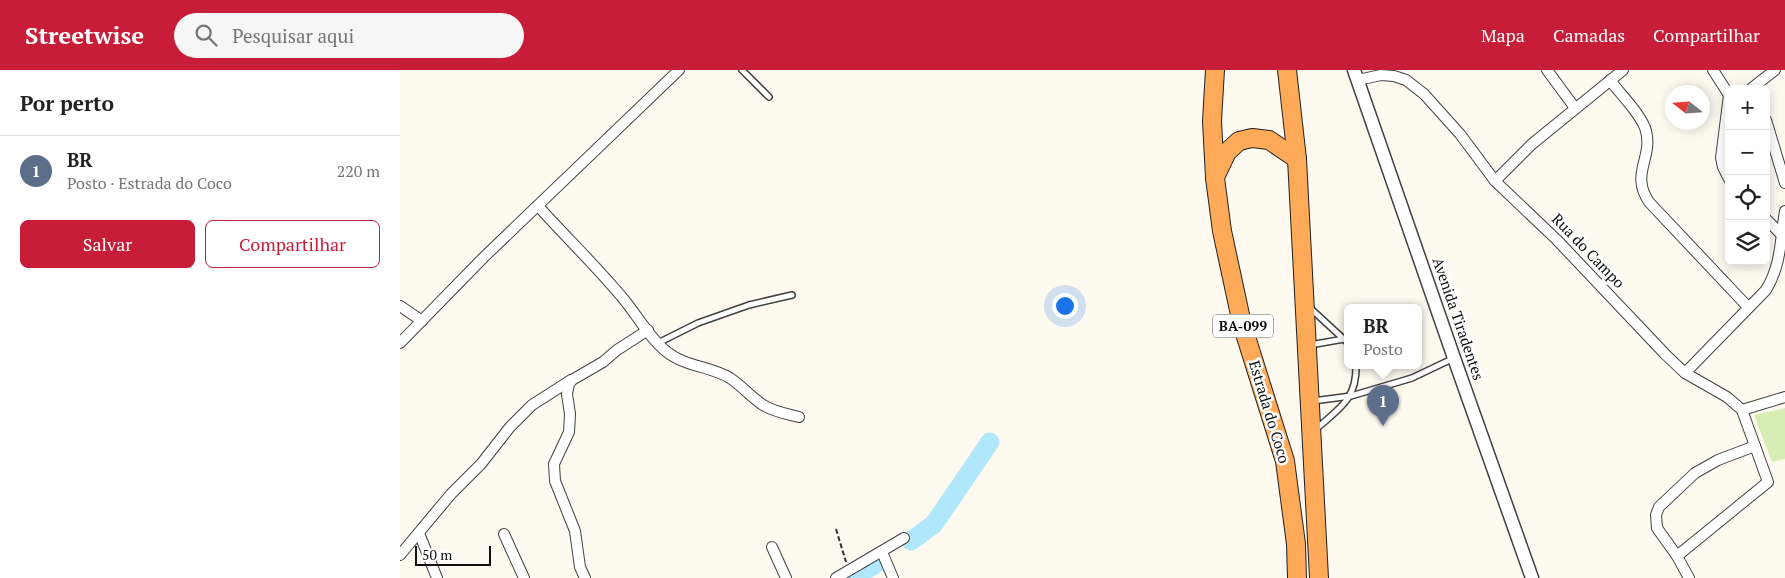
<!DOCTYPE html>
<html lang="pt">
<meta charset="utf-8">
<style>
body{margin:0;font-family:"PT Serif",serif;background:#f6f6f6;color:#222}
.controls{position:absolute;right:15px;top:15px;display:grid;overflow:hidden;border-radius:8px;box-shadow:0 2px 12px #0003}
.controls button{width:45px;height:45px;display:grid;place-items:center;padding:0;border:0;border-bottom:1px solid #e0e0e0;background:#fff;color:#222;font:25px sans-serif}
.compass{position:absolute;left:1265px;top:15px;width:45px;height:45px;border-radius:50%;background:#fff;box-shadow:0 2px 12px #0003;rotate:287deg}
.scale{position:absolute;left:15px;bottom:12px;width:76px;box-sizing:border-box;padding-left:5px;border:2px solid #0e0e0e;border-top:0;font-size:14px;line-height:18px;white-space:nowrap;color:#0e0e0e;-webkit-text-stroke:4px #fff;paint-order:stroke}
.you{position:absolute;left:664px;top:235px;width:18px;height:18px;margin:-12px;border:4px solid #fff;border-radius:50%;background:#1a73e8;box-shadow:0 0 0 8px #1a73e833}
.badge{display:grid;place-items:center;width:32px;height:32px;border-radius:50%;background:#c81d38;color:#fff;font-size:16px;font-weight:700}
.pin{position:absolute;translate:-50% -41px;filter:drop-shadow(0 1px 2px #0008)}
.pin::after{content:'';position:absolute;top:26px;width:18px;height:15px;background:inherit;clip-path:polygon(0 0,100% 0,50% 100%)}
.popup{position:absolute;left:944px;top:234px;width:78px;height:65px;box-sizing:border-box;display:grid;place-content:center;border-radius:8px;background:#fff;filter:drop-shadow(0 1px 4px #0005);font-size:16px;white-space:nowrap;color:#767676}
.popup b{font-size:19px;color:#222}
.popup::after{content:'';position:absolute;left:50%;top:100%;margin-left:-10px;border:10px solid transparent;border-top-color:#fff}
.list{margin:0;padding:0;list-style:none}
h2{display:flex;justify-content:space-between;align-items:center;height:65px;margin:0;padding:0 20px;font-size:21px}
h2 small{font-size:16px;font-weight:400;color:#767676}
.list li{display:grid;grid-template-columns:32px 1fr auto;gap:15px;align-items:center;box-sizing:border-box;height:70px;padding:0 20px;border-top:1px solid #e0e0e0}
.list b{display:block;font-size:19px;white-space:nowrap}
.list p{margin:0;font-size:16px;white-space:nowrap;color:#767676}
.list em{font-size:16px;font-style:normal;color:#767676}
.actions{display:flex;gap:10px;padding:15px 20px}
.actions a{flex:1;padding:11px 0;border:1px solid #c81d38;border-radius:8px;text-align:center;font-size:18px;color:#c81d38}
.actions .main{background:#c81d38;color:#fff}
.icon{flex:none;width:28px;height:28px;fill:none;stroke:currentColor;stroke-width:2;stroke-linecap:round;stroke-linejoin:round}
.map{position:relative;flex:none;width:1385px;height:508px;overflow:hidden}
header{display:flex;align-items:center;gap:30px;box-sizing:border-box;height:70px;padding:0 25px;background:#c81d38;color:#fff}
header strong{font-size:24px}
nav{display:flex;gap:28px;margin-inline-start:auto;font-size:18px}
.search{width:350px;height:45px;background:#f6f6f6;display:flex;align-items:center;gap:12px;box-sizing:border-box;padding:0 18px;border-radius:28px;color:#767676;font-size:19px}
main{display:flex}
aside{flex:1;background:#fff}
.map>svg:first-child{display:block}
</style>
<header>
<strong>Streetwise</strong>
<div class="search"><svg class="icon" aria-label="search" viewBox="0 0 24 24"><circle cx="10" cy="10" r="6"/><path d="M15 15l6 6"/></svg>Pesquisar aqui</div>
<nav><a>Mapa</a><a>Camadas</a><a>Compartilhar</a></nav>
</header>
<main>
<aside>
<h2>Por perto<small></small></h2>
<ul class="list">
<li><span class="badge" style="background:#5c6f8a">1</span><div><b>BR</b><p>Posto · Estrada do Coco</p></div><em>220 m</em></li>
</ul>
<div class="actions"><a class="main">Salvar</a><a>Compartilhar</a></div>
</aside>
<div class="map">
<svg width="1385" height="508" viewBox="0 0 1385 508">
<rect width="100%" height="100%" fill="#fffaf0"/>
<polygon fill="#d8ecb6" points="1385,338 1385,389 1372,392 1354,345"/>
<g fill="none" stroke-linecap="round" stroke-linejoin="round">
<g stroke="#b1e7fa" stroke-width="19">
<polyline points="511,471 534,454 590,372"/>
<polyline points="454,508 480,491"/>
</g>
<g stroke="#414141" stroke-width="8">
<g id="service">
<polyline points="342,0 369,27"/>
<polyline points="910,238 948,273"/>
<polyline points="258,273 298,253 349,235 392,225"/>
<polyline points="910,275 944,269"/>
<polyline points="913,331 951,326 1012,308 1054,288"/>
<path d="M916,359C940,338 957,329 956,295"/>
</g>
</g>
<g stroke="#414141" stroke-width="12">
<g id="minor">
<polyline points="1147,0 1175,38"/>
<polyline points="1313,0 1329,25"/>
<polyline points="958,10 981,5 994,6 1006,10 1024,24 1060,64 1095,111 1157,170 1265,284 1285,303 1327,327 1342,340 1368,412 1277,486"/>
<path d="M1210,10C1220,24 1242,45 1246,61C1253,88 1230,104 1249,132L1348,237"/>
<polyline points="1352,18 1375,0"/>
<polyline points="1329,25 1321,88 1323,97 1329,109"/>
<polyline points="1366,50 1385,113"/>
<polyline points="1095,111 1132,74 1223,0"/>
<path d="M138,136C165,166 195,195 221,226C236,243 249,268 267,282C286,297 310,296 330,308C342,316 351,327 363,335C374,342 387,344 399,347"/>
<polyline points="1366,149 1382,165 1385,165"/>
<polyline points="0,236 22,251"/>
<polyline points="0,273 84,187 279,0"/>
<path d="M1285,303L1366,220C1382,193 1380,170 1385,141"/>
<polyline points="1342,340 1385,327"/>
<polyline points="19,463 37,508"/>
<polyline points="104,464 124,508"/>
<polyline points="372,477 386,508"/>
<polyline points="482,482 493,508"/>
<polyline points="0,485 51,424 81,394 110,357 132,335 171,310"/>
<polyline points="185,508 180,497 175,461 155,411 154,394 169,362 170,344 167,324 169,314 172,310 203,292 217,280 248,260"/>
<polyline points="436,508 504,468"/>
<polyline points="1289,508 1277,486 1257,458 1256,445 1259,437 1295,403 1318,390 1355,376"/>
</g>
</g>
<g stroke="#414141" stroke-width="15">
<polyline id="tertiary" points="954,0 1054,288 1132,508"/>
</g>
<g stroke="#1f1f1f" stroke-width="20">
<g id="trunk">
<polyline points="815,0 812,51 815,108 822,161 842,254 885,391 896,474 897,508"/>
<polyline points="887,0 897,89 919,508"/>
<polyline points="816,105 827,82 839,71 852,68 869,70 897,89"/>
</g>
</g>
<polyline stroke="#303030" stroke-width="2" stroke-dasharray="5 2.5" stroke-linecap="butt" points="436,459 446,492"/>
<use href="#service" stroke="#fff" stroke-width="5"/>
<use href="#minor" stroke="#fff" stroke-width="10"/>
<use href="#tertiary" stroke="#fff" stroke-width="12"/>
<use href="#trunk" stroke="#feaa58" stroke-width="18"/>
</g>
<g text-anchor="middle" stroke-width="5" stroke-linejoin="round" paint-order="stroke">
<rect fill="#fff" stroke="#565656" stroke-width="1" x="813" y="244.5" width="60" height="23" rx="4"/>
<g font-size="14" font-weight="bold" fill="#0e0e0e">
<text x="843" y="261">BA-099</text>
</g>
<g font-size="15" fill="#0e0e0e" stroke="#fff">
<text transform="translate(1188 181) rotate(46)" y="5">Rua do Campo</text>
<text transform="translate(1058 249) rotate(71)" y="5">Avenida Tiradentes</text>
<text transform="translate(869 342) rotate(73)" y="5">Estrada do Coco</text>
</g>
</g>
</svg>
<div class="controls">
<button>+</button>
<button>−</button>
<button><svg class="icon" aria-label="locate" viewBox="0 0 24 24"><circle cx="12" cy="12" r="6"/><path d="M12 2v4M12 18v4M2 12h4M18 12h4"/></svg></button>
<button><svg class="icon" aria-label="layers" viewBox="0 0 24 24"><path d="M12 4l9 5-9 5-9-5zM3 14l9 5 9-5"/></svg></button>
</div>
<svg class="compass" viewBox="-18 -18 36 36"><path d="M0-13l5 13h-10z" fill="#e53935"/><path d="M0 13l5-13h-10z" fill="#767676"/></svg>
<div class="scale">50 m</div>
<div class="you"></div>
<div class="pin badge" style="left:983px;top:356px;background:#5c6f8a">1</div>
<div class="popup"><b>BR</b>Posto</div>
</div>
</main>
